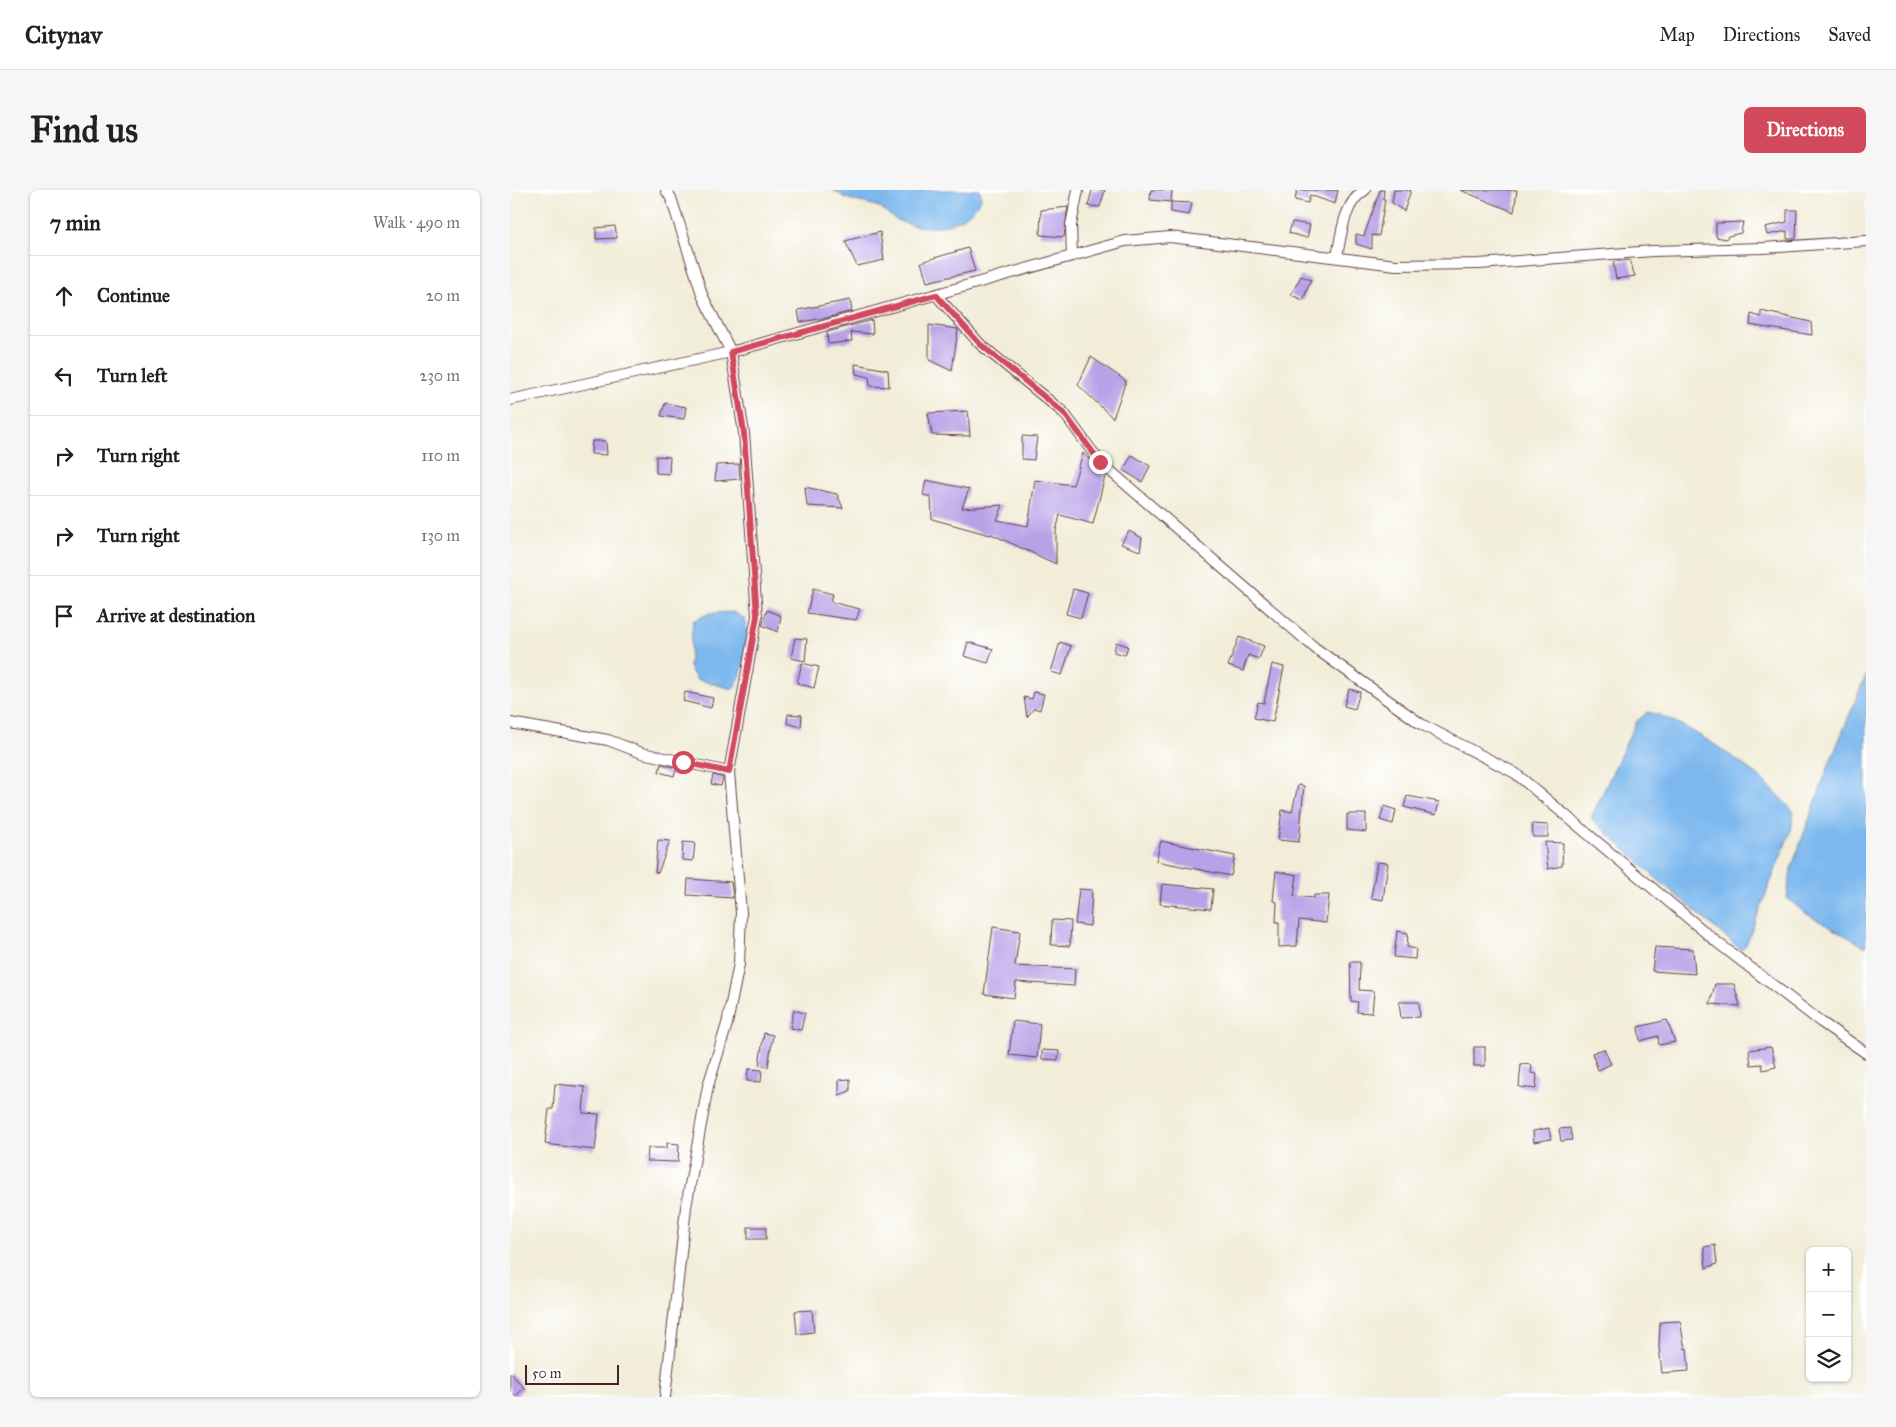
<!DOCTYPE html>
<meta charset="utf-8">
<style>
body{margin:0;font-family:"IM FELL Great Primer",serif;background:#f6f6f6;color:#202124}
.controls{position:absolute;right:15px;bottom:15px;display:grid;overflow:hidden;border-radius:8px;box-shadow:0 1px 4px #0004}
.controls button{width:45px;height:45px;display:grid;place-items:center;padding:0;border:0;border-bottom:1px solid #e0e0e0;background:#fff;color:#202124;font:25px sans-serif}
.scale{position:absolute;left:15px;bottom:12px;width:94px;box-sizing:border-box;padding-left:5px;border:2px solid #4a1f2b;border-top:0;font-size:14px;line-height:18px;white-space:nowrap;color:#4a1f2b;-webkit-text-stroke:4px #fff;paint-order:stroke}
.stop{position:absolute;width:15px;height:15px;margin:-11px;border:4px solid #d1495b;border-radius:50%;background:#fff}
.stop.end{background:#d1495b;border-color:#fff;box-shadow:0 1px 5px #0008}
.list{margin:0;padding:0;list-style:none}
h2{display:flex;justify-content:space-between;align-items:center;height:65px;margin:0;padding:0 20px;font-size:21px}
h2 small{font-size:16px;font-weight:400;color:#757577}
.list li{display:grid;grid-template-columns:32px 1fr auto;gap:15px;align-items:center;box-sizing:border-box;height:80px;padding:0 20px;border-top:1px solid #e0e0e0}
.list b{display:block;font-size:19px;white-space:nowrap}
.list em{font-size:16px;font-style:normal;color:#757577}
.icon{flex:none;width:28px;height:28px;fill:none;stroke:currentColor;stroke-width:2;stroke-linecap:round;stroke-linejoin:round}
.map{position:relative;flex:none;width:1356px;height:1207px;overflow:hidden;border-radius:8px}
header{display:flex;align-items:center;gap:30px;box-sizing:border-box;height:70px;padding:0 25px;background:#fff;border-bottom:1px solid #e0e0e0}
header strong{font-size:24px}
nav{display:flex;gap:28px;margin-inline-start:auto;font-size:18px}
.intro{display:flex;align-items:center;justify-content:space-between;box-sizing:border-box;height:120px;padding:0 30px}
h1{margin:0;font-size:35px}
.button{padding:12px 22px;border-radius:8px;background:#d1495b;color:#fff;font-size:18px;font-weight:700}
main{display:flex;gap:30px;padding:0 30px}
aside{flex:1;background:#fff;border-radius:8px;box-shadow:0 1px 4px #0004}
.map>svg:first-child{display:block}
</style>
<header>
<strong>Citynav</strong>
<nav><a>Map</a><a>Directions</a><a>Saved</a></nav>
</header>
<div class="intro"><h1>Find us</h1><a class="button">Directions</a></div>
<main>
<aside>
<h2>7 min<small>Walk · 490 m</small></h2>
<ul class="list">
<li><svg class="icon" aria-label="ahead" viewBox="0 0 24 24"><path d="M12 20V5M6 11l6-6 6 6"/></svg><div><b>Continue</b></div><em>20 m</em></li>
<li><svg class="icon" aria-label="left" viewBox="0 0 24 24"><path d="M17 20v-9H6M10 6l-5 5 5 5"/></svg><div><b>Turn left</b></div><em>230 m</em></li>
<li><svg class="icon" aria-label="right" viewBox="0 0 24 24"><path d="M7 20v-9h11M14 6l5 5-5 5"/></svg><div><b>Turn right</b></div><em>110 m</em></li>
<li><svg class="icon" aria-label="right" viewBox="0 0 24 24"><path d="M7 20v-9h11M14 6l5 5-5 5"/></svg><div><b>Turn right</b></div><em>130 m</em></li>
<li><svg class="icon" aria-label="arrive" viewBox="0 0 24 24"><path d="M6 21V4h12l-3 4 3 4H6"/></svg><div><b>Arrive at destination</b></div></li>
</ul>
</aside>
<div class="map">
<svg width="1356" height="1207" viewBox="0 0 1356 1207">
<rect width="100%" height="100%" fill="#fff"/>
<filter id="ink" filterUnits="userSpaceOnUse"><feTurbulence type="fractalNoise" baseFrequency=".02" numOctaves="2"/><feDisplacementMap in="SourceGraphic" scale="10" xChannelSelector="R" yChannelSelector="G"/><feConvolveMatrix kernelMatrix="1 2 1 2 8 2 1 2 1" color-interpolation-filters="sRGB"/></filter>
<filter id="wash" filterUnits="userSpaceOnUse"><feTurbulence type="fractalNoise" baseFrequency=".0096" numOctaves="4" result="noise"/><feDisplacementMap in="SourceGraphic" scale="20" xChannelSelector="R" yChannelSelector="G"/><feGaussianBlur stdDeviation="1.12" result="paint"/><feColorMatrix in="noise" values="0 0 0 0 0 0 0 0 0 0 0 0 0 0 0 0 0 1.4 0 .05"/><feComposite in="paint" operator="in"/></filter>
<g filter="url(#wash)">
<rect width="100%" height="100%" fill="#f1edd8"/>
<g fill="#7bb8ee" stroke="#626c8c">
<path d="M323,0H470L471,9C455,37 418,43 389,31C381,28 375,19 366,16C347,10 341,13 323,0Z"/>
<path d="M223,422L235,429C239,445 235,489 222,499L186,489L179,477L183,431L200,423Z"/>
<polygon points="1356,485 1356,757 1295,723 1277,708 1281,679 1320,572"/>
<path d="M1138,522C1169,528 1223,566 1248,586C1261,597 1272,610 1284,622L1281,640L1236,755L1231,760L1147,689L1081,628L1126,532Z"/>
</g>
<g id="blocks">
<g fill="#b8a1e7">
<polygon points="582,0 595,0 590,17 578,16"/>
<polygon points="641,0 662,0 661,12 640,10"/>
<polygon points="787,0 828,0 825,14 800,5 798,13 785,10"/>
<polygon points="870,0 874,0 873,9 875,9 869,46 862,45 862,59 846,54 846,44 854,46"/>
<polygon points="884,0 901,0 894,21 882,13"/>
<polygon points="950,0 1007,0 1004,22"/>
<polygon points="661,12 682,13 679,25 661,22"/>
<polygon points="558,17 554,47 530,45 531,20"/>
<polygon points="1277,20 1287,20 1286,49 1277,49 1277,41 1257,45 1255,37 1277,32"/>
<polygon points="782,32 800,35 797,48 779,43"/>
<polygon points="1233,32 1231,43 1218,46 1216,49 1206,47 1206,33"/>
<polygon points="105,36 107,48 86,49 86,38"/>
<polygon points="370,42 374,70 347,76 335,51"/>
<polygon points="458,58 465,81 417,92 411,72"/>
<polygon points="1119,70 1125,86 1106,89 1103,72"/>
<polygon points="791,86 801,90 793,110 781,105"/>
<polygon points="340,110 342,121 316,128 290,132 288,120"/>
<polygon points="1251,121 1301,132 1302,145 1240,135 1241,124 1251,127"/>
<polygon points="362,130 363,144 341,142 342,151 318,154 317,142"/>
<polygon points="419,135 448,139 442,181 419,170"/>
<polygon points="581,167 616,191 603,228 568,195"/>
<polygon points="345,174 378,180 379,197 360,196 359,187 346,184"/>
<polygon points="155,213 176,217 174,229 151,226"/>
<polygon points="458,221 460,246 422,245 418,223"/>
<polygon points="512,246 527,247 524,270 512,269"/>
<polygon points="82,251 96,251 97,265 81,264"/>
<polygon points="573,263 595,286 583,334 550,325 546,341 546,374 481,344 480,345 422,329 421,307 413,305 416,290 459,299 452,318 493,315 487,330 518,336 525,290 563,295"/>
<polygon points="622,265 640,276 632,292 613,280"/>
<polygon points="146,266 160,267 159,284 146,283"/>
<polygon points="229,274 230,289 205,291 206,275"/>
<polygon points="295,297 327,304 333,318 297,316"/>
<polygon points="619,341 632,348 630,361 611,354"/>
<polygon points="303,399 323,404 321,412 350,419 346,430 297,423"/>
<polygon points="563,399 578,403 571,428 556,424"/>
<polygon points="257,420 271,426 268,442 252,435"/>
<polygon points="729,447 754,456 749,469 738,465 733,481 718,476"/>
<polygon points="285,448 297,449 295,471 281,468"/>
<polygon points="458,452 483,459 478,473 454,466"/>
<polygon points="550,452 561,456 552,485 541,482"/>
<polygon points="606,452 618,456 615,465 604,462"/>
<polygon points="292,473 309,477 304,498 287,493"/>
<polygon points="762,474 774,477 763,532 744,528 748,512 754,513"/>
<polygon points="839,499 850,502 845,519 834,516"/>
<polygon points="175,502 203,508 201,518 173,511"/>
<polygon points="524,502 534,504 530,520 524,518 517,527 514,507 522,509"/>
<polygon points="278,524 292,525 291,537 277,533"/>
<polygon points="151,574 167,578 164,586 149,582"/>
<polygon points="203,585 213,588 211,596 201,594"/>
<polygon points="788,595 794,596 789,652 768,650 772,620 782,622"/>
<polygon points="897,606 929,612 926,625 894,617"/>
<polygon points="874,616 886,620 883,634 870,630"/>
<polygon points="837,624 856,624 856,642 837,640"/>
<polygon points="1022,634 1038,635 1038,647 1023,647"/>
<polygon points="148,650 160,651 148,683 145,682"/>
<polygon points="651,651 725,666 721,686 646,671"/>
<polygon points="173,652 185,653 183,671 172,670"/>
<polygon points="1035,652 1053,653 1052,676 1038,679"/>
<polygon points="867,672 878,673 873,710 861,708"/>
<polygon points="766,681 787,685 784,706 804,708 804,705 819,705 816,733 789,730 787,756 769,757 769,732 766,732 767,712 763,711"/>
<polygon points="178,689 221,692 223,708 177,705"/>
<polygon points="652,694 703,699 701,719 650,714"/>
<polygon points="569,699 582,700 580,736 565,734"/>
<polygon points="542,730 561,731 560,756 541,755"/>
<polygon points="483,737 510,741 505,776 565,779 564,796 506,792 504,808 474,804"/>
<polygon points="887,741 898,743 897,757 906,759 905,769 884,767"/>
<polygon points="1145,757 1183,759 1185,784 1142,781"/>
<polygon points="840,772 850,772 849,800 864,801 862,823 847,822 848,812 841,811"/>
<polygon points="1205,794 1224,794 1230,816 1200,814"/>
<polygon points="889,812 909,812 910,827 891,828"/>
<polygon points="284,820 295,823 291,840 280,838"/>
<polygon points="1157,830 1165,852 1149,855 1148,846 1130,851 1128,837"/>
<polygon points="503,831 530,834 527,868 499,865"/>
<polygon points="254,843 263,845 258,877 249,875"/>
<rect x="964" y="857" width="11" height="19"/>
<polygon points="1261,857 1266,877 1253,880 1252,874 1241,875 1239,860"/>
<polygon points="1094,859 1101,874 1088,880 1082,863"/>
<polygon points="532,860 549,861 548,870 532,869"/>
<polygon points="1011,874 1022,875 1021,883 1027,884 1026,899 1009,897"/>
<polygon points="238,879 252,880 251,892 237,891"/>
<polygon points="340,889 340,901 329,905 329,890"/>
<polygon points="45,894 75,897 73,923 89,924 85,960 35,954 39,919 43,919"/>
<polygon points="1039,938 1041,949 1024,952 1023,941"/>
<polygon points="1060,938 1062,950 1051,951 1049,939"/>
<polygon points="157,953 169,954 168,972 137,971 138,958 157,958"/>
<rect x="238" y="1037" width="18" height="12"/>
<polygon points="1205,1055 1207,1074 1196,1078 1194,1057"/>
<polygon points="302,1120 304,1142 287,1144 285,1121"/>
<polygon points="1170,1131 1175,1159 1177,1158 1179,1181 1152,1183 1149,1157 1150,1132"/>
<polygon points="0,1182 14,1198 5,1207 0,1207"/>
</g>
</g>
</g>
<g filter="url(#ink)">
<use href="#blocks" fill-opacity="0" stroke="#633e45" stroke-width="1"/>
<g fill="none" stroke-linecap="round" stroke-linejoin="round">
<g stroke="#633e45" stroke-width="12">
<g id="minor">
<polyline points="562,66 561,35 568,0"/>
<path d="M827,67C831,45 834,12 855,0"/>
<polyline points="426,105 470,154 554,223 590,272 805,458 911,534 1005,583 1208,753 1311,832 1356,863"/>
<polyline points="0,210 221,162 615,51 660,47 886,75 969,74 1143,61 1253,58 1356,51"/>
<polyline points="0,533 98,550 132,563 219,582"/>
<polyline points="155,1207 176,1017 198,896 217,834 229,774 231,723 219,582 247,426 234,243 221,162 193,107 161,8 156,0"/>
</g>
</g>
<use href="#minor" stroke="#fff" stroke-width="10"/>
</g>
</g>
<g fill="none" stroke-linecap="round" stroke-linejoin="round" filter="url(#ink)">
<polyline stroke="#d1495b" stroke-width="6" points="173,572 219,582 247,426 234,243 221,162 426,105 470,154 554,223 590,272"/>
</g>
</svg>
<div class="controls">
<button>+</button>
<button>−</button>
<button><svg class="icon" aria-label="layers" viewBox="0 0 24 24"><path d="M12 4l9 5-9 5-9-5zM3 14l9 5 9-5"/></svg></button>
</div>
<div class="scale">50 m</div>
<div class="stop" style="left:173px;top:572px"></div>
<div class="stop end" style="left:590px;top:272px"></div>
</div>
</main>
